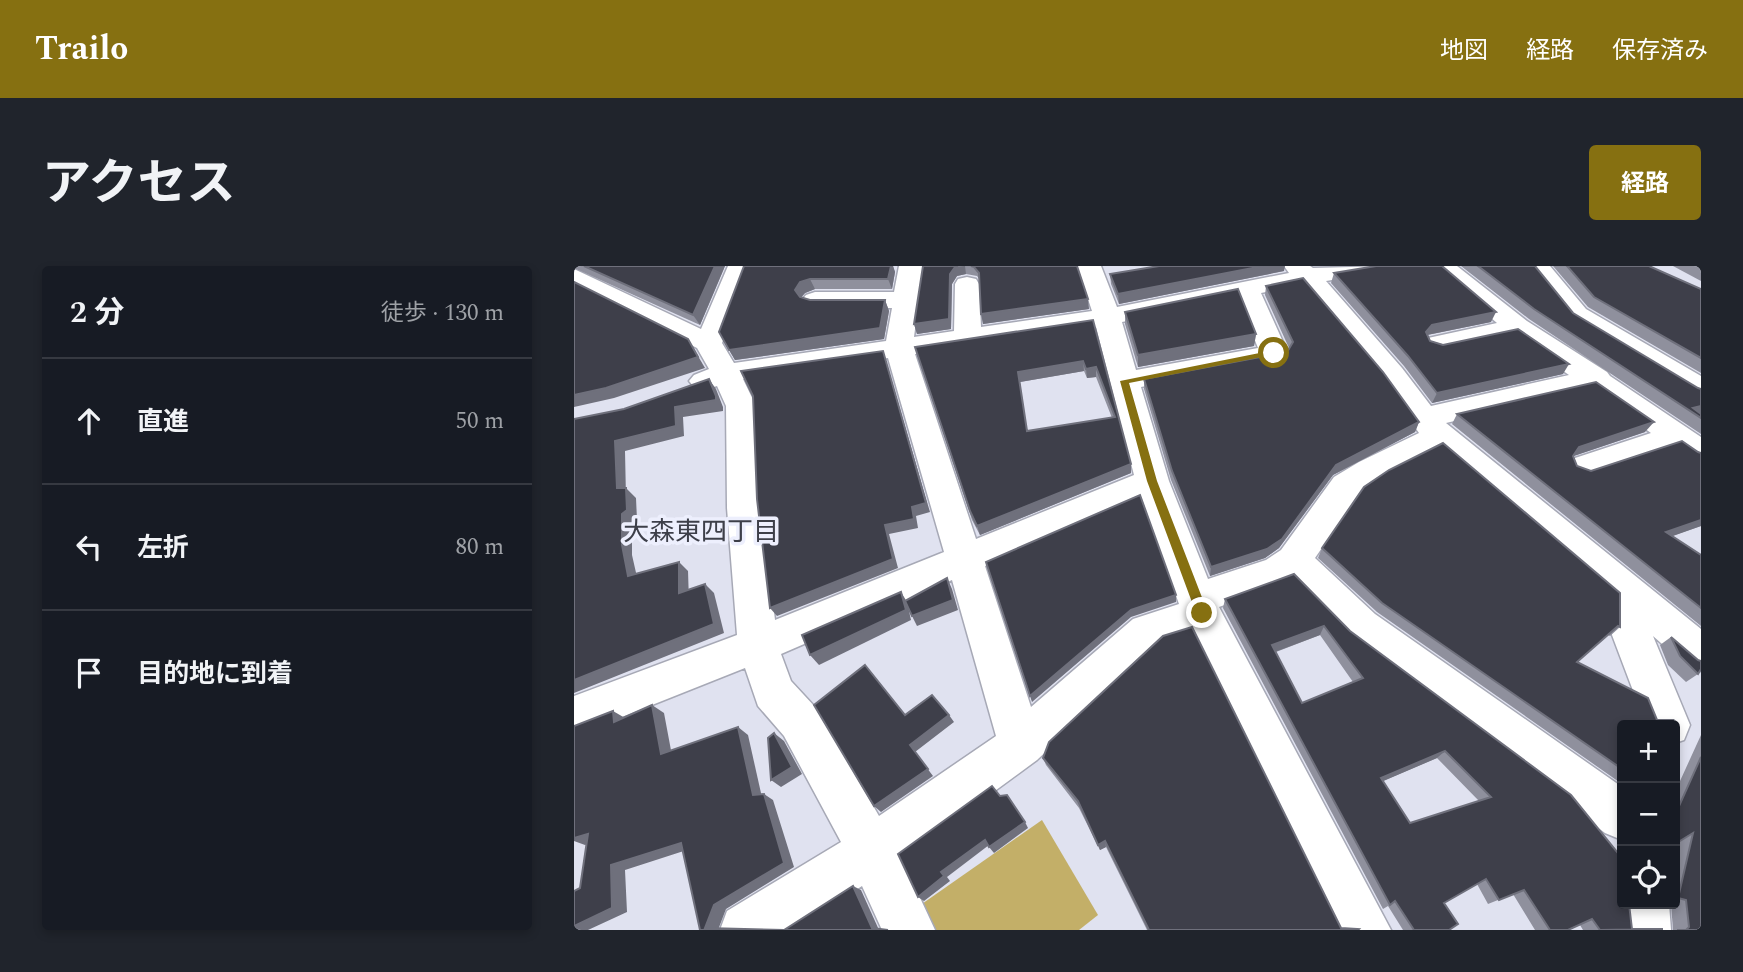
<!DOCTYPE html>
<html lang="ja">
<meta charset="utf-8">
<style>
body{margin:0;font-family:Spectral,"Noto Sans JP",serif;background:#20242c;color:#f1f3f6}
.controls{position:absolute;right:21px;bottom:21px;display:grid;overflow:hidden;border-radius:7px;box-shadow:0 4px 10px #0003}
.controls button{width:63px;height:63px;display:grid;place-items:center;padding:0;border:0;border-bottom:2px solid #363941;background:#171b24;color:#f1f3f6;font:35px sans-serif}
.stop{position:absolute;width:21px;height:21px;margin:-16px;border:5px solid #867011;border-radius:50%;background:#fff}
.stop.end{background:#867011;border-color:#fff;box-shadow:0 2px 7px #0008}
.list{margin:0;padding:0;list-style:none}
h2{display:flex;justify-content:space-between;align-items:center;height:91px;margin:0;padding:0 28px;font-size:30px}
h2 small{font-size:23px;font-weight:400;color:#9ea1a6}
.list li{display:grid;grid-template-columns:46px 1fr auto;gap:21px;align-items:center;box-sizing:border-box;height:126px;padding:0 28px;border-top:2px solid #363941}
.list b{display:block;font-size:26px;white-space:nowrap}
.list em{font-size:23px;font-style:normal;color:#9ea1a6}
.icon{flex:none;width:38px;height:38px;fill:none;stroke:currentColor;stroke-width:2;stroke-linecap:round;stroke-linejoin:round}
.map{position:relative;flex:none;width:1127px;height:664px;overflow:hidden;border-radius:7px}
header{display:flex;align-items:center;gap:42px;box-sizing:border-box;height:98px;padding:0 35px;background:#867011;color:#fff}
header strong{font-size:33px}
nav{display:flex;gap:38px;margin-inline-start:auto;font-size:24px}
.intro{display:flex;align-items:center;justify-content:space-between;box-sizing:border-box;height:168px;padding:0 42px}
h1{margin:0;font-size:49px}
.button{padding:18px 32px;border-radius:7px;background:#867011;color:#fff;font-size:24px;font-weight:700}
main{display:flex;gap:42px;padding:0 42px}
aside{flex:1;background:#171b24;border-radius:7px;box-shadow:0 4px 10px #0003}
.map>svg:first-child{display:block}
</style>
<header>
<strong>Trailo</strong>
<nav><a>地図</a><a>経路</a><a>保存済み</a></nav>
</header>
<div class="intro"><h1>アクセス</h1><a class="button">経路</a></div>
<main>
<aside>
<h2>2 分<small>徒歩 · 130 m</small></h2>
<ul class="list">
<li><svg class="icon" aria-label="ahead" viewBox="0 0 24 24"><path d="M12 20V5M6 11l6-6 6 6"/></svg><div><b>直進</b></div><em>50 m</em></li>
<li><svg class="icon" aria-label="left" viewBox="0 0 24 24"><path d="M17 20v-9H6M10 6l-5 5 5 5"/></svg><div><b>左折</b></div><em>80 m</em></li>
<li><svg class="icon" aria-label="arrive" viewBox="0 0 24 24"><path d="M6 21V4h12l-3 4 3 4H6"/></svg><div><b>目的地に到着</b></div></li>
</ul>
</aside>
<div class="map">
<svg width="1127" height="664" viewBox="0 0 1127 664">
<rect width="100%" height="100%" fill="#e0e2f0"/>
<polygon fill="#c3af68" points="468,554 524,649 505,664 358,664 345,640"/>
<g fill="none" stroke-linecap="round" stroke-linejoin="round">
<g stroke="#a7a9b6" stroke-width="3">
<g id="minor">
<path d="M154,0H178L148,77L160,97L312,75L318,42H241L232,39L228,34L232,29L241,26H320L325,0H349L340,71L380,65L381,18L384,13L393,11L402,13L405,18L407,61L518,45L503,0H527L543,41L715,7L710,0H736L739,2L815,0L812,5L752,15L828,102L857,140L995,109L939,70L864,86L854,84L850,78L854,72L923,57L856,0H883L953,55L1033,106L1036,110L1127,171V197L1116,194L1099,182L1010,212L998,209L994,201L998,193L1077,167L1015,123L872,157L1127,363V405L1113,400L1079,370L1116,459L1110,474L1101,477V459H1072L1038,369L1039,335L864,184L809,212L784,229L741,292L801,348L1048,521V574L1031,567L773,372L717,315L645,341L817,664H763L618,367L587,377L463,494L328,593L361,664H308L288,620L220,664H146L153,645L267,576L210,470L184,440L171,402L0,470V430L163,369L153,242L152,140L143,120L130,124L120,121L115,115L120,109L135,103L123,82L0,20V3L127,63ZM728,19L808,114L845,167L785,196L760,211L707,284L692,294L634,313L595,215L567,121L710,93L714,87L687,27ZM664,32L684,82L562,104L548,56ZM522,61L560,209L402,273L341,88ZM314,92L370,286L201,354L187,242L182,140L169,113ZM568,233L605,338L559,353L457,441L411,300ZM378,314L422,470L305,550L242,442L217,415L207,388Z"/>
<polygon points="951,0 976,0 1012,43 1127,110 1127,132 1117,130 994,55"/>
<polygon points="1048,626 1048,638 1095,638 1097,664 1045,664 1043,638"/>
</g>
</g>
<use href="#minor" fill="#fff" fill-rule="evenodd"/>
</g>
<g fill="#8f909d" fill-rule="evenodd">
<polygon points="0,0 151,0 126,59 0,2"/>
<polygon points="170,0 319,0 321,6 318,23 241,23 231,27 227,31 236,34 311,34 315,45 310,73 161,94 145,66"/>
<polygon points="349,0 503,0 515,43 409,58 406,14 403,10 392,8 383,10 378,18 377,63 343,68 340,58"/>
<polygon points="887,0 961,0 999,47 1124,122 1127,123 1127,168 955,53"/>
<polygon points="979,0 1075,0 1127,23 1127,107 1014,41"/>
<polygon points="1099,0 1127,0 1127,15"/>
<polygon points="710,5 545,38 537,18 536,8"/>
<polygon points="760,7 917,56 853,69 856,75 989,108 858,137 830,100 757,17"/>
<polygon points="692,20 845,156 841,166 759,209 705,282 691,292 636,310 597,214 570,123 570,113 713,86 715,82 691,29"/>
<polygon points="551,46 682,68 680,80 564,101 551,58"/>
<path d="M519,54L557,198V207L406,269L398,254L341,81ZM510,105L513,112L522,111L538,152L453,165L446,116Z"/>
<polygon points="883,148 1071,166 999,190 1003,200 1017,205 1124,186 1127,260 1098,270 1127,289 1127,360 878,158"/>
<polygon points="790,221 1046,361 1036,370 1034,369 1003,396 1048,459 1048,518 803,346 744,292 748,282"/>
<path d="M651,333L776,365L1047,611L1058,663L1088,664H1009L1006,659L994,664H961L939,628L914,638L903,618L870,637L875,664H829L814,640L809,643L649,342ZM746,369L779,416L728,437L702,386ZM863,492L905,535L836,557L809,515Z"/>
<polygon points="1097,371 1124,408 1112,416 1094,399 1086,379"/>
<polygon points="1127,469 1127,664 1099,664 1097,638 1101,638 1101,591 1104,576 1101,578 1101,526"/>
<polygon points="469,492 767,662 784,664 573,664 532,581 526,584 505,542 472,499"/>
</g>
<g fill="#6f707c">
<polygon points="141,0 151,0 126,59 119,49"/>
<polygon points="317,0 319,0 321,6 318,23 314,13"/>
<polygon points="391,0 392,8 383,10 378,18 377,63 343,68 340,58 381,1"/>
<polygon points="689,0 711,0 710,5 545,38 544,28"/>
<polygon points="236,13 241,23 231,27 225,34 221,24 226,16"/>
<polygon points="514,33 515,43 409,58 407,48"/>
<polygon points="311,34 315,45 310,73 161,94 155,84"/>
<polygon points="922,46 917,56 853,69 852,66 858,59"/>
<polygon points="682,68 680,80 564,101 564,89"/>
<polygon points="114,73 131,102 40,132 0,141 0,129"/>
<polygon points="309,85 356,246 342,250 344,262 315,268 324,302 203,350 196,342 311,259"/>
<polygon points="509,95 510,105 446,116 444,106"/>
<polygon points="995,98 989,108 858,137 863,127"/>
<polygon points="522,101 522,111 513,112 512,103"/>
<polygon points="135,113 142,123 149,141 149,145 109,151 110,170 51,185 52,232 43,222 41,175 101,141"/>
<polygon points="1127,140 1127,148 1119,142"/>
<polygon points="845,156 841,166 759,209 705,282 691,292 636,310 637,301 762,199"/>
<polygon points="1080,156 1071,166 997,191 1005,181"/>
<polygon points="557,198 557,207 406,269 403,260"/>
<polygon points="52,222 62,232 63,254 58,258 58,289 65,320 54,310 48,279 48,248"/>
<polygon points="1127,254 1127,260 1082,276 1092,266"/>
<polygon points="105,296 114,305 115,337 105,327"/>
<polygon points="373,312 378,323 384,344 343,360 338,350"/>
<polygon points="131,318 140,327 150,367 0,427 0,414"/>
<polygon points="327,326 333,336 337,354 245,399 236,389"/>
<polygon points="602,329 602,336 557,351 458,436 456,430 557,344"/>
<polygon points="750,360 746,369 695,388 698,379"/>
<polygon points="78,439 90,447 99,495 87,488"/>
<polygon points="39,445 51,452 40,456"/>
<polygon points="375,449 380,456 341,486 359,510 307,546 300,540 336,479"/>
<polygon points="164,461 174,469 189,536 179,529"/>
<polygon points="200,467 210,475 228,508 207,521 197,514"/>
<polygon points="871,485 863,492 800,519 807,512"/>
<polygon points="190,528 199,534 220,601 152,643 144,664 131,662 140,639"/>
<polygon points="451,556 454,562 420,587 415,581"/>
<polygon points="14,568 29,573 11,579 0,575 0,572"/>
<polygon points="411,574 415,579 373,611 376,615 350,635 344,631 367,606"/>
<polygon points="531,575 532,581 526,584 524,579"/>
<polygon points="107,577 119,582 51,604 53,646 14,664 0,664 0,660 37,599"/>
<polygon points="279,620 287,624 305,664 298,662"/>
</g>
<g fill="#3e3f4a" stroke="#6f707c" stroke-width="2" fill-rule="evenodd">
<polygon points="10,0 141,0 119,49"/>
<polygon points="170,0 317,0 314,13 236,13 226,16 221,24 226,31 236,34 311,34 306,62 155,84 145,66"/>
<polygon points="349,0 384,0 381,1 376,8 375,53 340,58"/>
<polygon points="397,0 503,0 514,33 407,48 405,7 400,1"/>
<polygon points="585,0 689,0 544,28 536,8"/>
<polygon points="802,0 868,0 922,46 858,59 852,66 856,75 869,79 944,63 995,98 863,127 834,90 760,7"/>
<polygon points="904,0 961,0 999,47 1124,122 1127,123 1127,140 1119,142 1127,148 1127,152 960,43"/>
<polygon points="993,0 1075,0 1127,23 1127,92 1020,31"/>
<polygon points="729,12 809,106 845,156 762,199 708,273 693,283 637,301 598,205 570,113 713,86 719,76 692,20"/>
<polygon points="0,16 114,73 124,91 32,122 0,129"/>
<polygon points="664,23 682,68 564,89 551,46"/>
<path d="M519,54L557,198L403,260L396,245L341,81ZM509,95L512,103L522,101L541,151L453,165L444,106Z"/>
<polygon points="309,85 352,237 338,241 340,253 311,259 319,293 196,342 183,233 179,130 167,105"/>
<polygon points="135,113 142,130 142,134 101,141 102,160 41,175 43,222 52,222 53,244 48,248 48,279 54,310 105,296 105,327 131,318 140,358 0,414 0,153 50,143"/>
<polygon points="1022,116 1080,156 1005,181 999,190 1003,200 1017,205 1108,175 1124,186 1127,187 1127,254 1092,266 1127,289 1127,342 883,148"/>
<polygon points="869,177 1046,327 1046,361 1044,360 1003,396 1074,432 1083,454 1099,454 1096,459 1048,459 1048,503 808,337 748,282 790,221 815,204"/>
<polygon points="566,229 602,329 557,344 456,430 412,296"/>
<path d="M720,308L776,365L997,529L1048,592V610L1047,611L1048,612V638H1055L1058,663H1089L1026,664L1018,653L994,664H976L950,624L925,634L912,613L870,637L884,658L875,664H840L821,635L816,639L651,333ZM750,360L789,412L728,437L698,379ZM871,485L917,531L836,557L807,512Z"/>
<polygon points="373,312 379,334 338,350 331,335"/>
<polygon points="327,326 332,344 236,389 228,369"/>
<polygon points="618,361 767,662 785,663 784,664 575,664 531,575 524,579 504,535 469,492 475,476 589,370"/>
<polygon points="1097,371 1124,394 1127,395 1127,403 1124,408 1106,390"/>
<polygon points="291,399 331,449 358,429 375,449 336,479 354,503 300,540 240,439"/>
<polygon points="78,439 87,488 164,461 179,529 190,528 210,597 140,639 131,662 210,664 279,620 298,662 314,664 126,664 107,577 37,599 38,642 0,660 0,625 6,622 14,568 0,572 0,460 39,445 40,456"/>
<polygon points="200,467 218,501 197,514 194,472"/>
<polygon points="1127,491 1127,664 1103,664 1112,664 1115,661 1112,634 1104,632 1119,567 1101,578 1101,549"/>
<polygon points="418,520 426,530 433,529 451,556 415,581 411,574 367,606 370,610 344,631 324,588"/>
</g>
<polygon fill="#867011" points="700,84 703,88 555,117 583,215 634,347 628,352 622,347 573,215 546,115"/>
<g text-anchor="middle" stroke-width="7" stroke-linejoin="round" paint-order="stroke">
<g font-size="26" fill="#3d3f49" stroke="#edeffd">
<text x="127" y="274">大森東四丁目</text>
</g>
</g>
</svg>
<div class="controls">
<button>+</button>
<button>−</button>
<button><svg class="icon" aria-label="locate" viewBox="0 0 24 24"><circle cx="12" cy="12" r="6"/><path d="M12 2v4M12 18v4M2 12h4M18 12h4"/></svg></button>
</div>
<div class="stop" style="left:700px;top:87px"></div>
<div class="stop end" style="left:628px;top:347px"></div>
</div>
</main>
